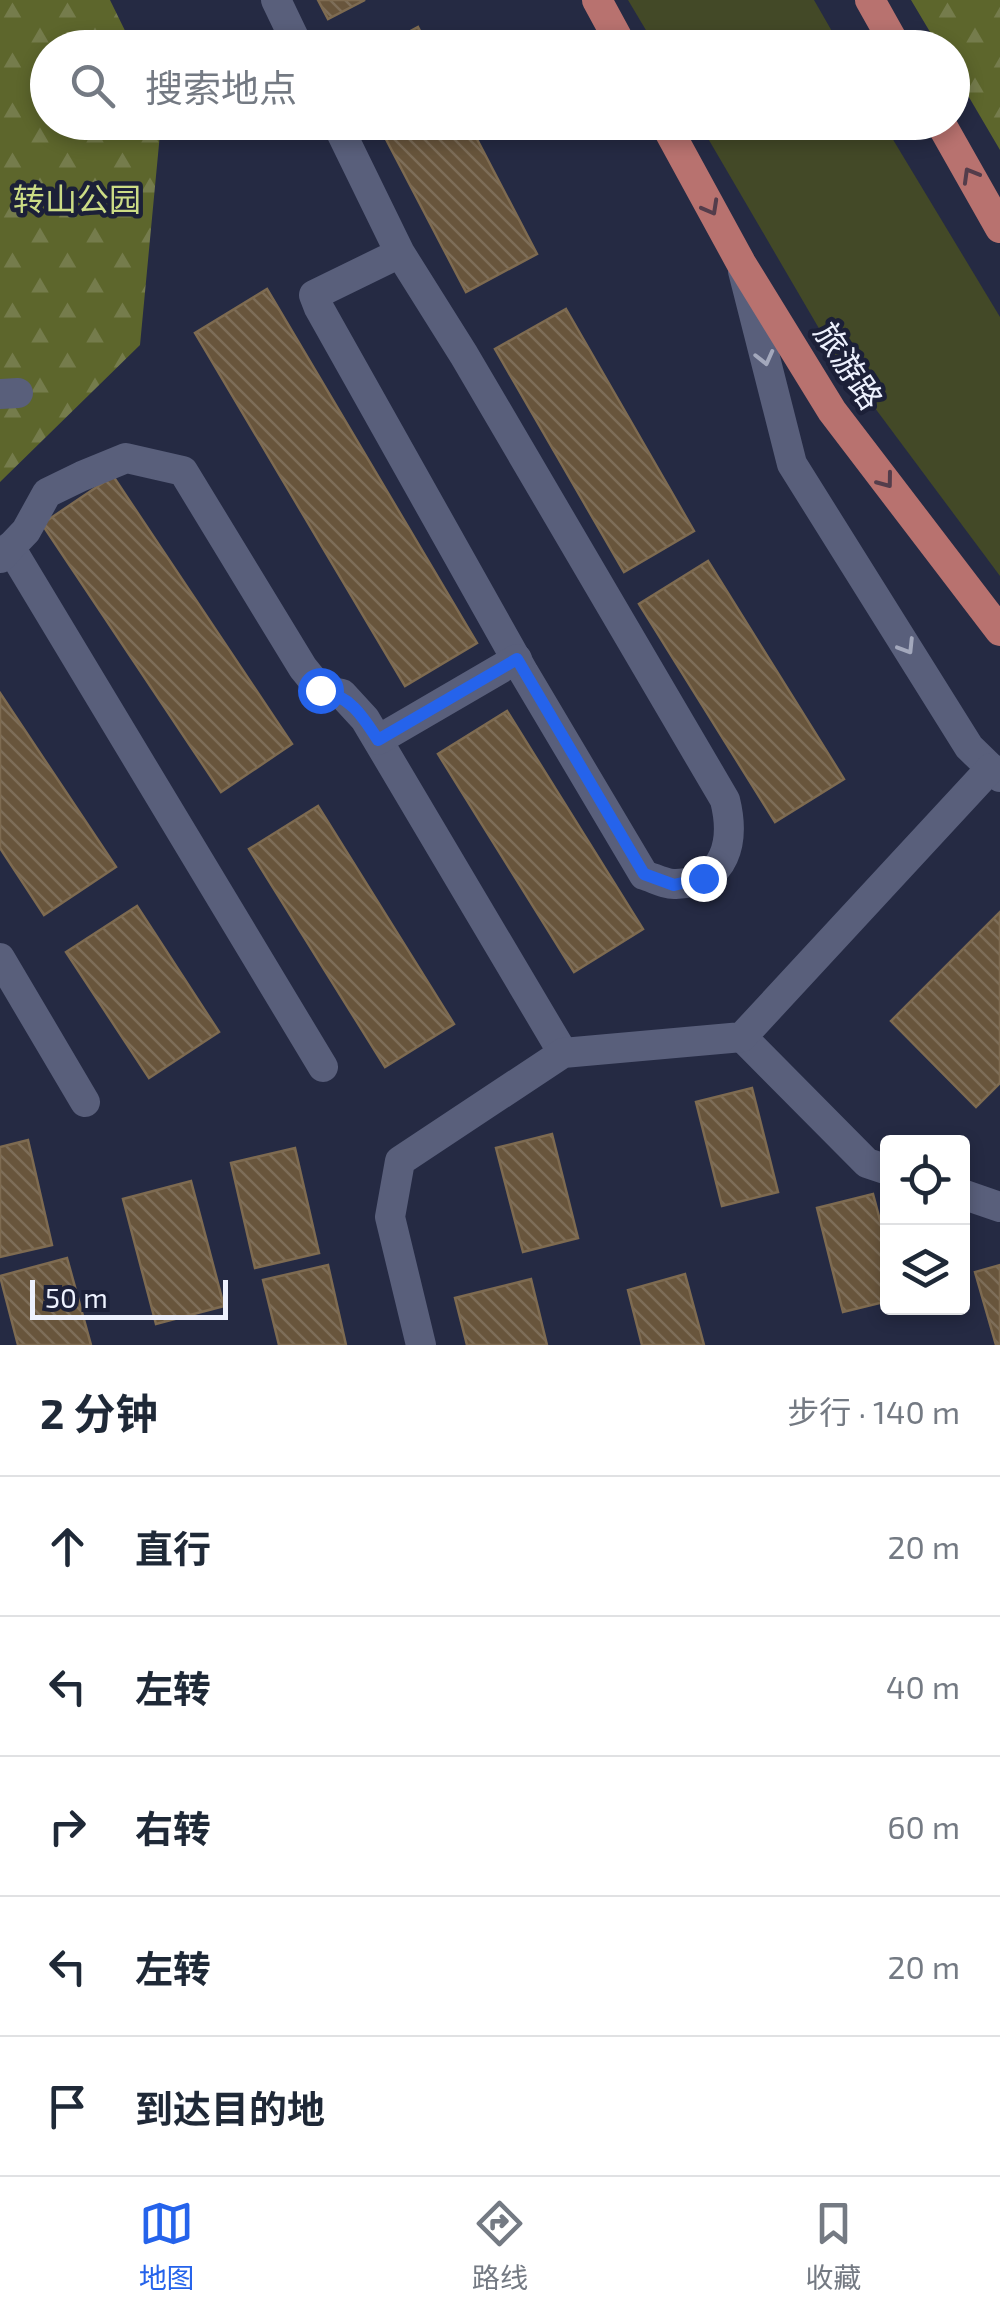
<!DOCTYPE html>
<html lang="zh">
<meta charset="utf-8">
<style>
body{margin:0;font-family:"Exo 2","Noto Sans SC",sans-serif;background:#f2f2f3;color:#1f2937}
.controls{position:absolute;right:30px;bottom:30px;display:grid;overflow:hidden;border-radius:10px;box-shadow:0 5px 15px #0003}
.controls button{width:90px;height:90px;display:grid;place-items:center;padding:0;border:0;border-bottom:2px solid #e0e1e3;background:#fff;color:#1f2937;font:50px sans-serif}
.scale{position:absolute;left:30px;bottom:25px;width:198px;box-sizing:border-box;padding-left:10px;border:5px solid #edf1fe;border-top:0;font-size:28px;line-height:35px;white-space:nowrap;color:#edf1fe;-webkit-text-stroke:8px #1c2038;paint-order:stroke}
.stop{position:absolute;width:30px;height:30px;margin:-22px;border:8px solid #2563eb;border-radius:50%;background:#fff}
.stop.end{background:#2563eb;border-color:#fff;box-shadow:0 2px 10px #0008}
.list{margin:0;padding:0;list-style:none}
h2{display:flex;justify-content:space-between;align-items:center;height:130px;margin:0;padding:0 40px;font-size:42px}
h2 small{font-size:32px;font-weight:400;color:#747a83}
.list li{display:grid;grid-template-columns:65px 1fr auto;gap:30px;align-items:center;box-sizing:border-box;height:140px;padding:0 40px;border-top:2px solid #e0e1e3}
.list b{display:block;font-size:38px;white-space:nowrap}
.list em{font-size:32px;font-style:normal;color:#747a83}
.icon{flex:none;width:55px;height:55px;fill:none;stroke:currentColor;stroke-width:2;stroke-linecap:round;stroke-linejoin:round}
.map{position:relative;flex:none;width:1000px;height:1345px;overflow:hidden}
.search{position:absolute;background:#fff;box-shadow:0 5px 15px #0003;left:30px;right:30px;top:30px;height:110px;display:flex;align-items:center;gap:25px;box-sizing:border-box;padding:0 35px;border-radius:55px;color:#747a83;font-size:38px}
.sheet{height:830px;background:#fff}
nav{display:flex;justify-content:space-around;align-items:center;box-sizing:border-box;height:140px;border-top:2px solid #e0e1e3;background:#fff;font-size:28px;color:#747a83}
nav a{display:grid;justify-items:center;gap:5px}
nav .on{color:#2563eb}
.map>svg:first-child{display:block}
</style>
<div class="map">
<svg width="1000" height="1345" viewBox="0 0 1000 1345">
<defs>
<pattern id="forest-firs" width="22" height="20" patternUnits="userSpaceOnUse" patternTransform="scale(2.5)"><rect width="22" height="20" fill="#5d662c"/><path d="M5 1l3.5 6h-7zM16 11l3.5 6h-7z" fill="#757c4c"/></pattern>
<pattern id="building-back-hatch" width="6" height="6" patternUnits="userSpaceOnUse" patternTransform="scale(2.5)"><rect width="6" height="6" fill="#68553c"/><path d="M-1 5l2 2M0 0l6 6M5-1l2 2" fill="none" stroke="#7e6e59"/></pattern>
</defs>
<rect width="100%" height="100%" fill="#252a43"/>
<g fill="#434927">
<polygon points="628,0 814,0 841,47 656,47"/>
<polygon points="699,123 883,123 1000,317 1000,576 831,349"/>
</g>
<g fill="url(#forest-firs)">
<polygon points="0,0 110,0 133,47 48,48 48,122 161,123 140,345 0,482"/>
<polygon points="911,0 1000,0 1000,150 953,70 952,48 939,47"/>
</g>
<g fill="url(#building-back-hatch)" stroke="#7e6b51" stroke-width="2.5">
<polygon points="318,0 365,0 328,19"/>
<polygon points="418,27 429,48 379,48"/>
<polygon points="377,122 468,122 537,254 466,292"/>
<polygon points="267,289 477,643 405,686 195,333"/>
<polygon points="566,309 694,531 624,572 495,349"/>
<polygon points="113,476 292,744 221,792 42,524"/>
<polygon points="708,561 844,779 775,822 639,604"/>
<polygon points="0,693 116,867 44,915 0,848"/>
<polygon points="507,711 643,929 574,972 438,754"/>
<polygon points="318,806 454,1024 385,1067 249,849"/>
<polygon points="137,906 219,1032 149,1078 66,952"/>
<polygon points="1000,912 1000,1083 976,1107 891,1021"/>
<polygon points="752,1088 778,1192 722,1206 696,1102"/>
<polygon points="552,1134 578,1238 523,1252 496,1148"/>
<polygon points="28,1140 52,1245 0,1257 0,1147"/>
<polygon points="295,1148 319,1253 255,1268 231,1163"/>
<polygon points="191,1181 224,1306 156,1324 123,1199"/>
<polygon points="873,1194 888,1250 888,1301 843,1312 817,1208"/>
<polygon points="67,1258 91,1345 18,1345 0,1276"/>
<polygon points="328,1265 346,1345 279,1345 263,1280"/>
<polygon points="1000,1265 1000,1345 996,1345 975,1272"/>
<polygon points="685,1274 704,1345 642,1345 628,1290"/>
<polygon points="531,1279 547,1345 467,1345 455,1298"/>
</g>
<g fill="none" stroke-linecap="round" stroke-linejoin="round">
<g stroke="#595f7b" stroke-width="30">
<polyline points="276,0 299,48"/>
<path d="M336,122L400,253L464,355L725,800C735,840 727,883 676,884C666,885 654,878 644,875L524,673L319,308L314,295L400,253"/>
<polyline points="743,271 792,464 969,747 1000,777"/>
<polyline points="0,394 18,393"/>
<polyline points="10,547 323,1067"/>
<polyline points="0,558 26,531 47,493 82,476 126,458 183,471 303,668 321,690 342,694 365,719 563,1053"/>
<polyline points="378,740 517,659"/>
<polyline points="0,958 85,1102"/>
<polyline points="742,1037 867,1163 888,1170"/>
<polyline points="962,1194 1000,1207"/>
<polyline points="421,1345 390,1217 400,1161 563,1053 742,1037 991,768"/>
</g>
<g stroke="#b8726f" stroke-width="30">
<polyline points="597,0 623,48"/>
<polyline points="870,0 897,48"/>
<polyline points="664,122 741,263 832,411 1000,631"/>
<polyline points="940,122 1000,228"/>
</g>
</g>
<defs><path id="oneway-chevron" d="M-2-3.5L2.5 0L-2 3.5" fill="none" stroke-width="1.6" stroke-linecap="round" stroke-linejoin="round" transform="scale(2.5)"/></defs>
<g stroke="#533d4b">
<use href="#oneway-chevron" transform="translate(970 175) rotate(-120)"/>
<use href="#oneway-chevron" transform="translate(711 208) rotate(61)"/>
<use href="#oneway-chevron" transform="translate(886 481) rotate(53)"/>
</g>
<g stroke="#a3a8bc">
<use href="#oneway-chevron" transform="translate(765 358) rotate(76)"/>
<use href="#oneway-chevron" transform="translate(907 647) rotate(58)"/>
</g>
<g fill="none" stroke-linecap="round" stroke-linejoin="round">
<path stroke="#2563eb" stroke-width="12" d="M320,690C350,696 362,715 378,740L517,659L644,874L674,885L703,878"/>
</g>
<g text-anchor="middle" stroke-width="9" stroke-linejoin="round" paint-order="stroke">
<g font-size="32" fill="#ccdc85" stroke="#1c2038">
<text x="77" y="211">转山公园</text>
</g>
<g font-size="32" fill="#edf1fe" stroke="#1c2038">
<text transform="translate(848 366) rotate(57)" y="11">旅游路</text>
</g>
</g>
</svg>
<div class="controls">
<button><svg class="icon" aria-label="locate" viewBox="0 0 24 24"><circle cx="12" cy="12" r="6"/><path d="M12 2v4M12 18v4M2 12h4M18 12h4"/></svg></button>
<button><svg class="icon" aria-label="layers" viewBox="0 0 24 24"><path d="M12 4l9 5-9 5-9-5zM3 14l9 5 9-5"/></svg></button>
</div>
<div class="scale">50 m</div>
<div class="stop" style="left:320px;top:690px"></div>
<div class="stop end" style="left:703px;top:878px"></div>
<div class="search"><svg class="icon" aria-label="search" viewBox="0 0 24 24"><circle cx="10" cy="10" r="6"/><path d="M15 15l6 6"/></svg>搜索地点</div>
</div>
<section class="sheet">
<h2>2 分钟<small>步行 · 140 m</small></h2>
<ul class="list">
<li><svg class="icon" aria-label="ahead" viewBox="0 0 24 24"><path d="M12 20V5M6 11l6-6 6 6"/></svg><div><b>直行</b></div><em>20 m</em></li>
<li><svg class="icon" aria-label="left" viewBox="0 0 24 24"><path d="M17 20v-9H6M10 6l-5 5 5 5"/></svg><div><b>左转</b></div><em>40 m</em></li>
<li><svg class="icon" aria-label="right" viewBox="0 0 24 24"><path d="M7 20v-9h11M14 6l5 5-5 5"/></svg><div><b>右转</b></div><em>60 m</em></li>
<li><svg class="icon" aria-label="left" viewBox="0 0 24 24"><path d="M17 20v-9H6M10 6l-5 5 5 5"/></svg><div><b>左转</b></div><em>20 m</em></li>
<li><svg class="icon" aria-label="arrive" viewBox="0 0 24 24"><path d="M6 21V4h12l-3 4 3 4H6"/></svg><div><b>到达目的地</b></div></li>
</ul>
</section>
<nav>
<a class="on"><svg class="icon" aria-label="map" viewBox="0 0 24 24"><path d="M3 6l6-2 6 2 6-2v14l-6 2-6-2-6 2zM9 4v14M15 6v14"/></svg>地图</a>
<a><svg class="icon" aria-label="directions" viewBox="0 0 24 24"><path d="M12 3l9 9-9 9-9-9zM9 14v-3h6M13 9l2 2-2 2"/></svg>路线</a>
<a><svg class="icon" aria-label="saved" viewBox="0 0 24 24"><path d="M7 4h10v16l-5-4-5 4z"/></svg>收藏</a>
</nav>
